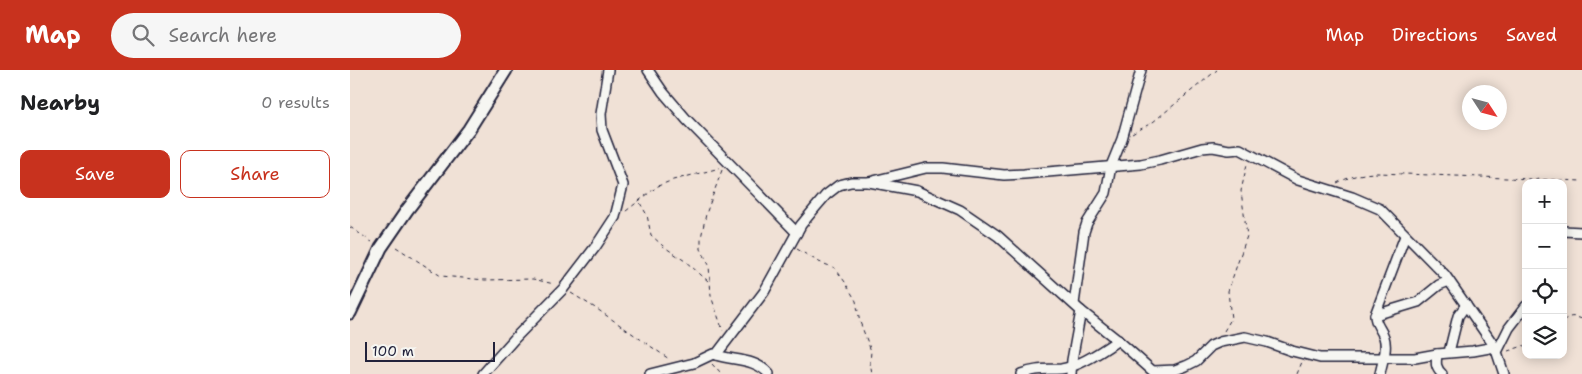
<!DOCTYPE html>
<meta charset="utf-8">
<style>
body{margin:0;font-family:"Shantell Sans",sans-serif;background:#f6f6f6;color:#202124}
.controls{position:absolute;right:15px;bottom:15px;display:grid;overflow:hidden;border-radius:10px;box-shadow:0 2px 12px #0003}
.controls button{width:45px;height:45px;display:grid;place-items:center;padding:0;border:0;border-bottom:1px solid #e0e0e0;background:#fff;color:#202124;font:25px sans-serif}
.compass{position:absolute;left:1112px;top:15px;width:45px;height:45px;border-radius:50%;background:#fff;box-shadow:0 2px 12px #0003;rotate:126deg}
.scale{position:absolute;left:15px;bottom:12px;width:130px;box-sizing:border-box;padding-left:5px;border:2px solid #22223b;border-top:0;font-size:14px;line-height:18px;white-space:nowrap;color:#22223b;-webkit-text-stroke:4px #f6f6f2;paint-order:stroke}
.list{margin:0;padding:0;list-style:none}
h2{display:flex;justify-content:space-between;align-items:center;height:65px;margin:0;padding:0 20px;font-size:21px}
h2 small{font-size:16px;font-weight:400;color:#757577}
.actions{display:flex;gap:10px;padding:15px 20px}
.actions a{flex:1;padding:11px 0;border:1px solid #c8321e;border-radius:10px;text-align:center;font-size:18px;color:#c8321e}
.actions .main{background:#c8321e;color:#fff}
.icon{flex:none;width:28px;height:28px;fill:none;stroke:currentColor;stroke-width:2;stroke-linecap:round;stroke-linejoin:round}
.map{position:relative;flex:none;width:1232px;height:304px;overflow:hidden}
header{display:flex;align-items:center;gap:30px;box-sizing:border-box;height:70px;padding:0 25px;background:#c8321e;color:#fff}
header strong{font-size:24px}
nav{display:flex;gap:28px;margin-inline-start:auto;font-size:18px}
.search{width:350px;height:45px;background:#f6f6f6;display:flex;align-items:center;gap:12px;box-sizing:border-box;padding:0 18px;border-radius:28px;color:#757577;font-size:19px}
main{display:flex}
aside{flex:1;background:#fff}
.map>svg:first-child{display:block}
</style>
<header>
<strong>Map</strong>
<div class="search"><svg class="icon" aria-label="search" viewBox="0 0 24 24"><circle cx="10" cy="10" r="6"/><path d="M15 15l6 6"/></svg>Search here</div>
<nav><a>Map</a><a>Directions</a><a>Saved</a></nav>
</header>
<main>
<aside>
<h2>Nearby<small>0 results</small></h2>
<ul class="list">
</ul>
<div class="actions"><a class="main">Save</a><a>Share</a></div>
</aside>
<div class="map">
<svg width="1232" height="304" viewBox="0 0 1232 304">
<rect width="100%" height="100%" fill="#f0e1d6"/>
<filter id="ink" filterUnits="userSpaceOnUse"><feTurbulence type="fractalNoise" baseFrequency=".02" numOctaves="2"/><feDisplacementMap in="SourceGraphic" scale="10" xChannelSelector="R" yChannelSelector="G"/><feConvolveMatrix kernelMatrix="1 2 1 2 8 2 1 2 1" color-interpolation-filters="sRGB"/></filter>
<g filter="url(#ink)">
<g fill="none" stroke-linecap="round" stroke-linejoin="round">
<g stroke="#22223b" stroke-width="12">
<g id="street">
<polyline points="298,0 313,22 337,50 447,163"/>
<polyline points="519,112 576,98 593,98 654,105 674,104 791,94 810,90 852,78 863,77 879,80 890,79 948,110 1002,127 1030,139 1095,205 1145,277 1154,304"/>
<polyline points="1213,161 1232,162"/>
<polyline points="724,234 734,162 737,153 756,123 761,96 772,69 791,0"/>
<polyline points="1025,245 1068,232 1089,215 1099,211"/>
<polyline points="1099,282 1108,246 1116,235"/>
<polyline points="1147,282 1159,258 1176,236"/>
<path d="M1087,284C1086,293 1085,297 1092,304"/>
<path d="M366,285C384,291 405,288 419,304"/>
<polyline points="804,301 825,300 836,296 846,291 861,276 870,272 895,267 917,272 942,281 970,288 1065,288 1087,284 1123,281 1145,277"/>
<polyline points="133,304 166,267 213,219 246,176 265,147 273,115 252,60 251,44 258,0"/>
<polyline points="300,304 344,293 363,284 366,285 414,222 451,155 465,138 476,125 489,115 501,112 519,112 567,121 610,140 648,166 731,241 770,272 806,304"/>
<path d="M671,304C688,298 694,300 711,299C728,297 754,280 768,270"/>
<polyline points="721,304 722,290 731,241"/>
<path d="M1030,304C1032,293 1038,279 1034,267C1031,259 1025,254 1025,245L1055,166"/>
</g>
</g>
<g stroke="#22223b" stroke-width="15">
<polyline id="secondary" points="0,243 31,178 57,140 119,59 156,0"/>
</g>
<g stroke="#22223b" stroke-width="1" stroke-dasharray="4 4" stroke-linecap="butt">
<polyline points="782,64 803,52 867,0"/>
<polyline points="372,100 356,144 351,168 351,179 359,195 361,226 373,261"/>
<path d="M987,113C1001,106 1013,103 1029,103L1232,111"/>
<polyline points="290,133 297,145 301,165 313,176 335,191 358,211"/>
<polyline points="276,141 308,116 323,110 370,98"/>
<polyline points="0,157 22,172"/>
<polyline points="46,177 91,206 135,210 183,209 204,214"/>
<polyline points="447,179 469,192 485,198 495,212 506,231 510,252 521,281 520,293 522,304"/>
<polyline points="221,223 247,239 319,289"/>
<path d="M1213,251C1220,245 1224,246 1232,249"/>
<polyline points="874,261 881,249 878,221 897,166 891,121 897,94"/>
<polyline points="1158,281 1176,275"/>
<polyline points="362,294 371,304"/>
<polyline points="947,304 952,292"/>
</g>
<use href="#street" stroke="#f6f6f2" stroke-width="9"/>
<use href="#secondary" stroke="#f6f6f2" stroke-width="11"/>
</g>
</g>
</svg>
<div class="controls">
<button>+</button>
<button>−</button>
<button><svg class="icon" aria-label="locate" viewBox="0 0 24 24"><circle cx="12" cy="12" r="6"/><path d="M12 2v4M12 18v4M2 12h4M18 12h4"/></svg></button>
<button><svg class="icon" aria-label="layers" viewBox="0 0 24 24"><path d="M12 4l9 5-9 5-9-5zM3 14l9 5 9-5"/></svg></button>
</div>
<svg class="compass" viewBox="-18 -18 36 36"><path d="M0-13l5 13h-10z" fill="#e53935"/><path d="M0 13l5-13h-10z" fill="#757577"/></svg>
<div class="scale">100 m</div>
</div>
</main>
